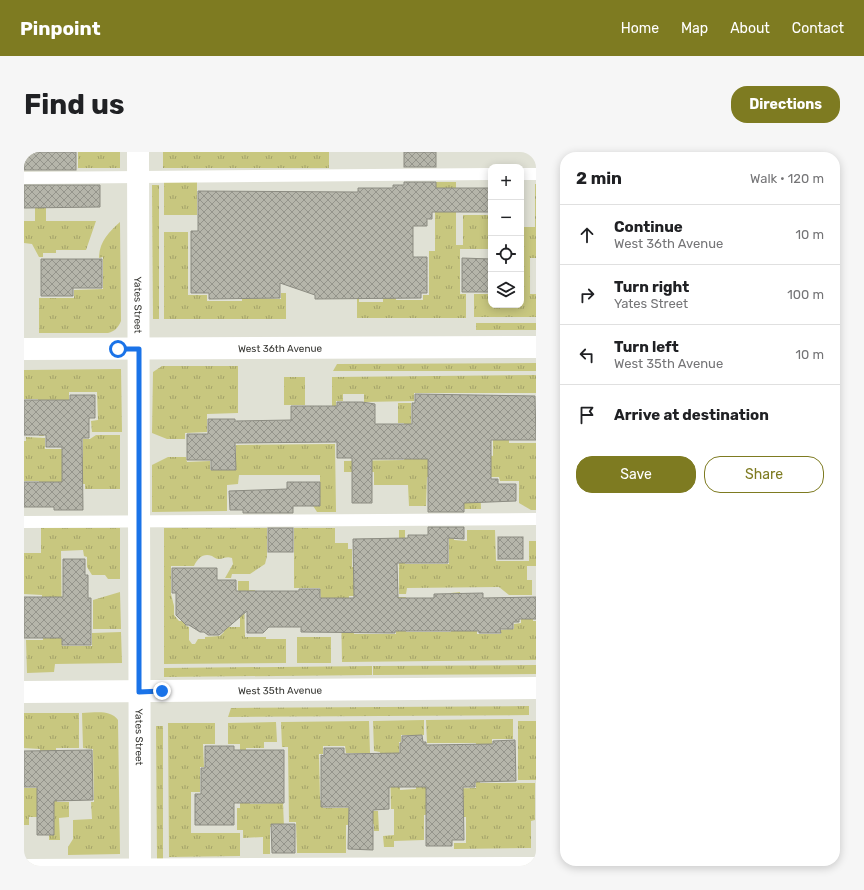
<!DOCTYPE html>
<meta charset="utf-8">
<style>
body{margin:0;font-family:Rubik,sans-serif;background:#f6f6f6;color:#202124}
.controls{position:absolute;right:12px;top:12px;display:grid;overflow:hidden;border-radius:8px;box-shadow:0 2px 10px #0003}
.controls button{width:36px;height:36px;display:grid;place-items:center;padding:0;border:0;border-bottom:1px solid #e0e0e0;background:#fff;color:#202124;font:20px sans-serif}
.stop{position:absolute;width:12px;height:12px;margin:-9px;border:3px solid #1a73e8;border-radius:50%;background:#fff}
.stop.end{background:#1a73e8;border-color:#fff;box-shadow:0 1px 4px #0008}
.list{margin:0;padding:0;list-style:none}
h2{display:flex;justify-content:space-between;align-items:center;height:52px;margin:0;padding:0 16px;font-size:17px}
h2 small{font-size:13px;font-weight:400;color:#757577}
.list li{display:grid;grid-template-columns:26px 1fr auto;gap:12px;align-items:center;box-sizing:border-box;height:60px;padding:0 16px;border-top:1px solid #e0e0e0}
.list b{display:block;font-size:15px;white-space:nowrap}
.list p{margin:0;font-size:13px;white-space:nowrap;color:#757577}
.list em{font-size:13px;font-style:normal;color:#757577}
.actions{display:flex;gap:8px;padding:12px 16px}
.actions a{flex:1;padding:9px 0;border:1px solid #7e7b21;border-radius:16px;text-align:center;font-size:14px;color:#7e7b21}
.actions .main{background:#7e7b21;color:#fff}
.icon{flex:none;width:22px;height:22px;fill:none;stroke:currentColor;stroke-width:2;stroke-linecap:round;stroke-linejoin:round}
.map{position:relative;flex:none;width:512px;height:714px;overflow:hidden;border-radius:16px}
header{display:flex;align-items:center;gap:24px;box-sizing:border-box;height:56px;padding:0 20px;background:#7e7b21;color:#fff}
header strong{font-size:19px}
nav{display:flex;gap:22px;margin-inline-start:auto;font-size:14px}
.intro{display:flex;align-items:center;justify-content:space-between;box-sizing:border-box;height:96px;padding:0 24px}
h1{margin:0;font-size:28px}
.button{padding:10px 18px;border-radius:16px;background:#7e7b21;color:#fff;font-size:14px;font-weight:700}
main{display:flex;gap:24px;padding:0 24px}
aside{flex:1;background:#fff;border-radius:16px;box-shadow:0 2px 10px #0003}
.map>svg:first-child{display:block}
</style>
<header>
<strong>Pinpoint</strong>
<nav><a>Home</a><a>Map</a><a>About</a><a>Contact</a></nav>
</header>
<div class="intro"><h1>Find us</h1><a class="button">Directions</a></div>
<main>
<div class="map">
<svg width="512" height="714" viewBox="0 0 512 714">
<defs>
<pattern id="grass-tufts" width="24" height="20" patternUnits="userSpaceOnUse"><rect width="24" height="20" fill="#c8c77f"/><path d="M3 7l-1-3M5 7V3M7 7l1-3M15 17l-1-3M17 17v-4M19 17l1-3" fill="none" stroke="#a3a269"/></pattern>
<pattern id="building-cross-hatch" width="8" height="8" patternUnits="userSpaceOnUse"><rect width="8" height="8" fill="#b5b5aa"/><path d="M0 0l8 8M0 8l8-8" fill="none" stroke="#94948b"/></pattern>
</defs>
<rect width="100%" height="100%" fill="#e0e1d5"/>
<g fill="url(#grass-tufts)">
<rect x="54" y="0" width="42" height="16"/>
<rect x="139" y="0" width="166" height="16"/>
<rect x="140" y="30" width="33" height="33"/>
<polygon points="411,30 432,30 432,93 439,93 439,63 467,63 467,97 436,97 436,142 442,142 442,166 333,166 333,141 335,141 335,150 359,150 359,143 372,143 372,148 399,148 399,143 405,143 405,99 411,99"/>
<polygon points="511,32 512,32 512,106 506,106 506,142 512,142 512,165 450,165 450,142 467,142 467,153 497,153 497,75 511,75"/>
<polygon points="128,33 135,33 135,167 129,167"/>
<polygon points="11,34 22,34 22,69 72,69 62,98 32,98 32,101 19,101 19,105 15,105 8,92 0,91 0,69 11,69"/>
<path d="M96,70L97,169C94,176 91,179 84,181H15V146H50V138L79,137V105L75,106C75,90 85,80 96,70Z"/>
<polygon points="219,72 226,146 257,147 257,141 262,141 262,167 140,167 140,80 164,80 164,143 183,143 183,149 218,149"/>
<rect x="452" y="171" width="60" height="7"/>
<polygon points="512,211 512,219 309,219 313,212"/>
<polygon points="138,214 214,214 214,261 183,262 183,280 161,281 161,287 143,287 128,281 129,220"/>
<polygon points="97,217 98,280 68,280 67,269 74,268 73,240 45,240 45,248 20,248 20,284 15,284 14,247 0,247 0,218"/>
<polygon points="512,223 512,249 512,241 390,241 390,249 340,250 340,242 319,242 319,249 312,249 312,255 308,255 308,225"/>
<rect x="260" y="225" width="21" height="28"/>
<polygon points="469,244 485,244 485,291 512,291 512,358 507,358 495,351 495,329 476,329 475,325 456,325 457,357 431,357 430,325 403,325 402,354 385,354 384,333 350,333 350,320 320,320 320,309 380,308 380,271 374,271 374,251 387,251 387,285 469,304"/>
<polygon points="72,283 96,283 96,337 61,337 61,332 29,332 15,344 15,329 0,329 0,289 2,289 2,285 21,286 21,297 38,297 38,305 59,305 59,287 66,287"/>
<polygon points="311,292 312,360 293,360 288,352 296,352 296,323 215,323 214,332 203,333 203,359 128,360 128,313 144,305 162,305 163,310 186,309 186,318 212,318 212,293"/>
<polygon points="17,376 96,376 96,427 84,427 81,423 68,423 63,415 63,405 60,404 59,398 37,399 38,494 68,494 68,481 97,480 98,511 31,512 30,520 3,521 2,488 19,488 18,443 0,442 0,401 17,401"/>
<path d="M140,376H243V404L241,412L226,422H208L207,426H201L209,412L208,406C202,404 200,407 195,407C192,407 190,405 188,404C179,401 174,406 170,414H147V442L150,454V463L155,469H162V474L165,475V488L168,492H171L174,487H181V485L196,484L200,480V475H216V452L214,451V429H225V438H231V445H220L221,485H242V487H262V511L140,512Z"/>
<polygon points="270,376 311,376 311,391 324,391 324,397 328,397 328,415 372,415 355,444 325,444 325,452 297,448 296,436 270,436"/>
<polygon points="375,378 381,378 381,412 425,412 425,378 429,378 430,388 443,389 443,378 471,378 472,409 505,409 505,389 512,389 512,414 503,414 503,428 508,428 508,443 485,443 475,435 383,436 382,442 375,442"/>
<polygon points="96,440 97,477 69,477 69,448"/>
<polygon points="436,440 437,467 453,478 453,482 477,482 477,478 490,477 490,472 497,471 497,447 509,447 509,469 512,469 512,508 318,510 317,455 329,476 330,482 372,482 372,476 374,476 374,445 382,445 382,480 427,480 427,441"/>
<rect x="273" y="485" width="34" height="26"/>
<polygon points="512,513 512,522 349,523 349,514"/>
<polygon points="348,514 348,523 140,525 140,516"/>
<polygon points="505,554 505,563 204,565 207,556"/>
<polygon points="0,561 55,561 55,596 32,596 32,634 16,600 16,597 0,596"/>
<path d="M58,561C70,561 86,557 94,568L96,702L44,703V695L49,687V668L68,667L67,650H70L69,597L59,596Z"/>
<polygon points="489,567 489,587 468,587 468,594 452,594 452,591 403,591 402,568"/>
<polygon points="400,568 400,583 377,583 377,590 375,590 376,638 392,637 392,627 409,637 452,636 452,596 456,596 456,631 511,631 511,668 507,669 507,696 430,697 430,691 442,691 442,665 431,665 430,662 400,663 400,688 370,689 370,695 360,695 359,684 370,683 370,657 367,657 366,611 356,612 356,600 350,599 349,569"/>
<polygon points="345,569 346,601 322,601 321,594 299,594 299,602 295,602 296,648 299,649 299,656 325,656 324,604 330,659 354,659 355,679 350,679 350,672 322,673 322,701 273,701 272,670 265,670 264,595 258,595 257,570"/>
<rect x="494" y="569" width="18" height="59"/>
<polygon points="252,570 253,590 240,590 240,596 222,596 223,644 226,644 226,652 259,651 260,675 246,675 246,702 239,702 239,685 219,686 219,678 213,678 213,656 216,656 216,592 204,592 204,571"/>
<polygon points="144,571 191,571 191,592 179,592 180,615 176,615 176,640 167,640 167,681 216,681 216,704 145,705"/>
<polygon points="132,574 139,574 139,708 133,708"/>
<polygon points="0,636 33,636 33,650 45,650 45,665 35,666 36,688 25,688 25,665 5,665 5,673 0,673"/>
</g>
<g fill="url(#building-cross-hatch)" stroke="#8c8c82">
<rect x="0" y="0" width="52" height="18"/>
<rect x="380" y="0" width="32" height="15"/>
<polygon points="380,30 412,30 412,36 467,36 467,60 408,60 408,67 403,67 403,74 389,74 389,105 403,105 403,141 397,141 397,146 291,147 291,143 256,131 256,146 185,147 185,141 167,141 167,79 174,79 174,39 334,40 334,36 369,36 369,33 380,33"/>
<polygon points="0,33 76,33 76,55 0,56"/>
<polygon points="438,106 467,107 467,140 438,140"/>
<polygon points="17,107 78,107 78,136 49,136 49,144 17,144"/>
<polygon points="391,242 511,244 512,288 467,288 467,327 474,327 474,332 492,332 492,349 440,351 440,360 404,360 404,307 348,307 348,351 328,351 328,306 313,306 313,290 211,291 212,318 187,318 187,308 163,308 163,282 184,282 184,267 211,267 211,269 267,268 267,254 313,254 313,250 338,250 351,252 351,272 388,272 388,251 391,251"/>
<polygon points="46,243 71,243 71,266 65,266 65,286 58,286 59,358 30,358 30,355 0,355 0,330 38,330 38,295 22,295 22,283 0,283 0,248 46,248"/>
<polygon points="263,330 296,330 296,354 269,354 269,361 219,361 219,358 206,358 205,339 263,337"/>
<polygon points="404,375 440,375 440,387 424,386 424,411 373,411 374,446 410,446 410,442 459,441 459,446 512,445 512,467 495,467 495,470 489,470 489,477 476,477 477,481 455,481 455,479 371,479 371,481 277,480 277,475 245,475 239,481 223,481 223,459 195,483 184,483 180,480 176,480 165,473 162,473 152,463 152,441 148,441 148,416 193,416 193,428 212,428 212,439 275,439 275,437 296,437 296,446 330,446 329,387 384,386 384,383 404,383"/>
<rect x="244" y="376" width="25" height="24"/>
<rect x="474" y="385" width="25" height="22"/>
<polygon points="39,407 61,407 61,423 64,423 64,446 67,446 67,493 38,493 38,486 0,486 0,445 39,445"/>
<polygon points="398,583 399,590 402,590 402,593 469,592 469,589 491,588 492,629 451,630 451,635 439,635 440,688 428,688 428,694 402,694 402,635 365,635 365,657 349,658 349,698 324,697 325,655 297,655 297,603 300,604 300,596 320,596 320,602 376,601 376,591 378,591 378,584"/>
<polygon points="181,594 210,594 210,598 260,598 260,651 210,651 210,673 171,673 171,642 177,642 177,616 181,616"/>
<polygon points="68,598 69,648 30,649 30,683 13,683 13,635 0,635 0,599"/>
<polygon points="247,672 271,672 271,701 248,701"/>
</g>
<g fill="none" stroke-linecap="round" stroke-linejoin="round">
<g stroke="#fff" stroke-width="12">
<polyline points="497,22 512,22"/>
<polyline points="0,26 467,22"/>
<polyline points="0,370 512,367"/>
<polyline points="0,713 512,711"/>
</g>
<g stroke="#fff" stroke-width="22">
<path id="s1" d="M114,0L116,714"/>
<path id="s2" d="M0,197L512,195"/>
<path id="s3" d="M0,540L512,536"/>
</g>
</g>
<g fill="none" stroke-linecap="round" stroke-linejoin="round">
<polyline stroke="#1a73e8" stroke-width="5" points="94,197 115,197 115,540 138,539"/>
</g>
<g text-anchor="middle" stroke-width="3" stroke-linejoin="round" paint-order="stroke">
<g font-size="10" fill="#353531" stroke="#e0e1d5">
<text dy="4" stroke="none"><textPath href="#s1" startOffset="153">Yates Street</textPath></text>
<text dy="4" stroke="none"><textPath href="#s2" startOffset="256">West 36th Avenue</textPath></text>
<text dy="4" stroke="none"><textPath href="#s3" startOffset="256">West 35th Avenue</textPath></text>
<text dy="4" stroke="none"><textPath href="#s1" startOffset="585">Yates Street</textPath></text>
</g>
</g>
</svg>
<div class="controls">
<button>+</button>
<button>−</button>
<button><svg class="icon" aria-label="locate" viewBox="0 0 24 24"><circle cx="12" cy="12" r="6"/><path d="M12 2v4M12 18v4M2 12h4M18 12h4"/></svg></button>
<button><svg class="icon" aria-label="layers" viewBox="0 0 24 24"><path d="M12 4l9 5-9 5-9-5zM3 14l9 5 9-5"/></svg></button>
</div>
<div class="stop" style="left:94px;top:197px"></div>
<div class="stop end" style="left:138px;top:539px"></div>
</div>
<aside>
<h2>2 min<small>Walk · 120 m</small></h2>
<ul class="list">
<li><svg class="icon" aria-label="ahead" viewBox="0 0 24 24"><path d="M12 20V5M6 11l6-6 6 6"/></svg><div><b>Continue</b><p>West 36th Avenue</p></div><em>10 m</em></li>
<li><svg class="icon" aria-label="right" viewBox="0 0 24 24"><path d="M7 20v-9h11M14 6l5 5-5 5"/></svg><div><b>Turn right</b><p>Yates Street</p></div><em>100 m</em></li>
<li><svg class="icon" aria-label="left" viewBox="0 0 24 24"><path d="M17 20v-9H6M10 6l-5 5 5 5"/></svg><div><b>Turn left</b><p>West 35th Avenue</p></div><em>10 m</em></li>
<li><svg class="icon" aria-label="arrive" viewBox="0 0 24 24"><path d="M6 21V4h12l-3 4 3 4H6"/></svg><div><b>Arrive at destination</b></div></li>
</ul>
<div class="actions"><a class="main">Save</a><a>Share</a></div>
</aside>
</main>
